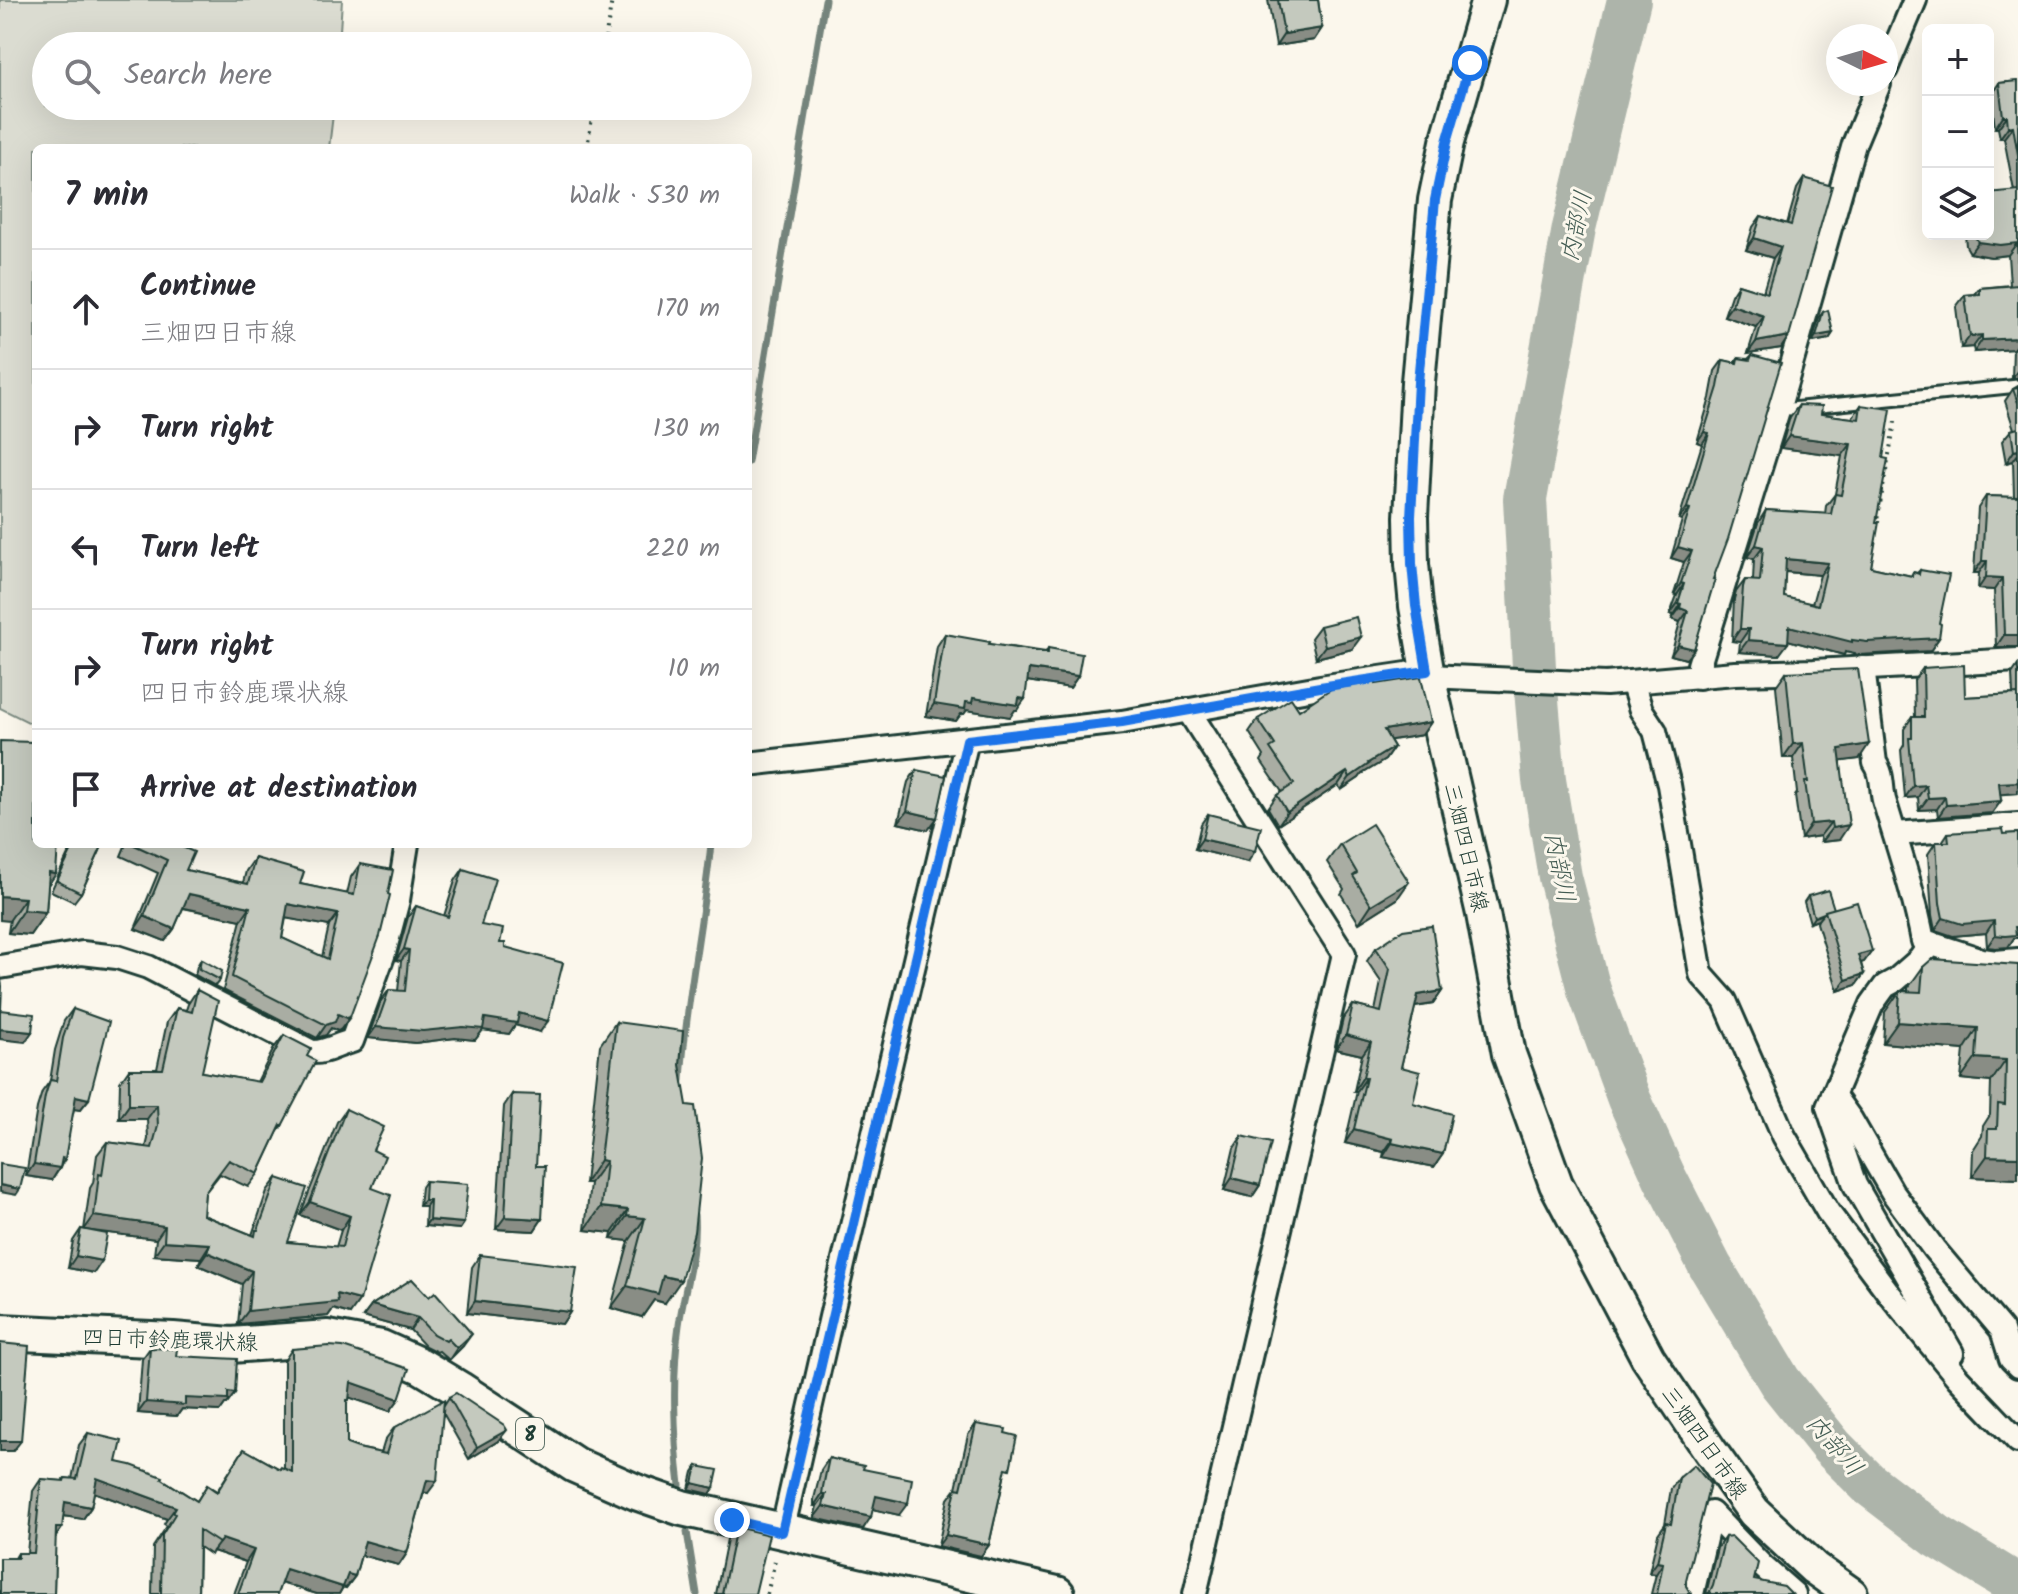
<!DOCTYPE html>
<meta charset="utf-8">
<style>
body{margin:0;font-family:Kalam,"Klee One",sans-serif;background:#f7f7f7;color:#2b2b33}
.controls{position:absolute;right:24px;top:24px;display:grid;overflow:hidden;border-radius:12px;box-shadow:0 8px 32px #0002}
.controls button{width:72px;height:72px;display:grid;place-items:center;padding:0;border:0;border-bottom:2px solid #e1e1e2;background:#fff;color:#2b2b33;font:40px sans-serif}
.compass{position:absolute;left:1826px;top:24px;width:72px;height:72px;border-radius:50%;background:#fff;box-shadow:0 8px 32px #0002;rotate:95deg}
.stop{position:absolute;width:24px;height:24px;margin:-18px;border:6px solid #1a73e8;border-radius:50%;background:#fff}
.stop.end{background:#1a73e8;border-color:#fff;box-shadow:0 2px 8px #0008}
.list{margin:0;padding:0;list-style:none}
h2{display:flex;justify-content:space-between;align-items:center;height:104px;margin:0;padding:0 32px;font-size:34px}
h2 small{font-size:26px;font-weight:400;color:#7c7c81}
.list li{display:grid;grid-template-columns:52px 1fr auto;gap:24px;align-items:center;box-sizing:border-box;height:120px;padding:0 32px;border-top:2px solid #e1e1e2}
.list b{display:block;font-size:30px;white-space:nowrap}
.list p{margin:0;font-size:26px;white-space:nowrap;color:#7c7c81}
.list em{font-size:26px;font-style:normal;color:#7c7c81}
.icon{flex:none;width:44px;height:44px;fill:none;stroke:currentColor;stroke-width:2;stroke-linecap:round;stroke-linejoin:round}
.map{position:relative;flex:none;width:2018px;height:1594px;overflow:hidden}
.search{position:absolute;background:#fff;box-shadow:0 8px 32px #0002;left:32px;top:32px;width:720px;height:88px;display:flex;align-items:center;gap:20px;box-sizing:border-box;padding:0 28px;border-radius:44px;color:#7c7c81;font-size:30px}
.panel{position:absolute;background:#fff;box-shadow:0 8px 32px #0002;left:32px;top:144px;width:720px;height:704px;border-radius:12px}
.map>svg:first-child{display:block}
</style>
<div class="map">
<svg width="2018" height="1594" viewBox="0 0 2018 1594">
<rect width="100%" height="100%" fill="#fbf7ec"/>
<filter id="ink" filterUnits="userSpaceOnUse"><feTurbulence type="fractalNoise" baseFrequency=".0125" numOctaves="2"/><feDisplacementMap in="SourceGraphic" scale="16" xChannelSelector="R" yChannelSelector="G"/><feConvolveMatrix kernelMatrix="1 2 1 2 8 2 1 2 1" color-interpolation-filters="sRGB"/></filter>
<g filter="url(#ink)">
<polygon fill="#dbdcd1" stroke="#7d8c82" stroke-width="2" points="0,0 342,0 339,46 46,46 46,106 334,106 329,148 36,148 36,726 0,708"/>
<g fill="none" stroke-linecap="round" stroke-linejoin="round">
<g stroke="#74847b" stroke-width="7">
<polyline points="748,462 825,0"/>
<path d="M681,1080C686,1000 703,923 711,844"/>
<path d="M680,1485C674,1437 672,1373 679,1325C684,1289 697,1252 694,1215"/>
<polyline points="687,1532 697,1594"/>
</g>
<polyline stroke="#adb4aa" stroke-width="44" points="1629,0 1574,228 1525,499 1534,667 1544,780 1560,877 1589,990 1629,1099 1664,1176 1710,1266 1780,1382 1832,1447 1869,1484 1937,1536 2018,1586"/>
<g stroke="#1f3d34" stroke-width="17">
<polyline id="service" points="1779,407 1791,409 2018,386"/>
</g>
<g stroke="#1f3d34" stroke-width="28">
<g id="minor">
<polyline points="1886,69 1915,0"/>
<path d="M1863,668L1875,763C1883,773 1881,787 1884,800C1898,847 1914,893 1923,941L1982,960L1996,962L2018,960"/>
<polyline points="1428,676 1606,684 1735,673 1814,671 2018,660"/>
<polyline points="1699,677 1699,665 1779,407 1854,144 1879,84"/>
<polyline points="1632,682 1641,710 1655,731 1669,785 1701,974 1725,1001 1784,1136 1828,1212 1891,1296 1958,1378 2018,1441"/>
<polyline points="1188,710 1344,954 1195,1594"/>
<polyline points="748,764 1122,722 1320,687 1427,671"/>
<polyline points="1895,834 2018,825"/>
<polyline points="1931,943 1920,959 1896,980 1885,986 1872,1004 1828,1107 1855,1185 1952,1353"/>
<path d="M0,967L82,953L117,957L148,967L312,1052C326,1053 338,1044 352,1041L384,953L398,900L407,844"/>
<polyline points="1833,1095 1851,1120 1893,1193 1934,1249 2002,1330 2011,1359 2018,1366"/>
<polyline points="782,1532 844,1260 967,740"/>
<polyline points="1692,1594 1711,1513 1762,1566 1794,1594"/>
</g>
</g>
<g stroke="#1f3d34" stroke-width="38">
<polyline id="secondary" points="1488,0 1447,142 1435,200 1418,382 1411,517 1412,564 1416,606 1428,676 1483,914 1509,1054 1556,1184 1648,1358 1709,1449 1754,1512 1814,1568 1851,1594"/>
</g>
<g stroke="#1f3d34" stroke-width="40">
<polyline id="primary" points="0,1332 173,1340 231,1345 328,1338 381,1348 421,1366 459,1389 575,1465 636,1492 682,1508 1057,1594"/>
</g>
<g stroke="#1f3d34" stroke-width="4" stroke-dasharray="2 6" stroke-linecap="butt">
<polyline points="604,46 612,0"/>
<polyline points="587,148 594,106"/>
<polyline points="1876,526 1896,416"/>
<polyline points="767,1594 776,1557"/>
</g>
<use href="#service" stroke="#fbf7ec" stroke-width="11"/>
<use href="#minor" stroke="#fbf7ec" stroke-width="22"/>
<use href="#secondary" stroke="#fbf7ec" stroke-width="32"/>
<use href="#primary" stroke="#fbf7ec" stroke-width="34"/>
</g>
<g fill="#a9ada3" stroke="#1f3d34" stroke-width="2" fill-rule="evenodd">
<polygon points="1268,0 1318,0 1322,28 1314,40 1276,46"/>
<polygon points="2018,81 2018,378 2012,378 2013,349 1974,352 1973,347 1961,348 1956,307 1965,295 1975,294 1980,288 2010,285 2008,255 1991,257 1970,253 1966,246 1965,234 1988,234 2014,191 2004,138 2000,138 1998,128 1995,128 1991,95 1999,83"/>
<polygon points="1804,178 1789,336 1781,348 1748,353 1756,327 1724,316 1731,295 1738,284 1763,292 1773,258 1746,250 1753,227 1761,216 1787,224 1797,189"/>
<polygon points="1823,312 1833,333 1829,339 1812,342 1819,318"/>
<polygon points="1752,355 1713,579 1694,649 1686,659 1671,655 1680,622 1672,619 1674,615 1670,614 1677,595 1674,594 1684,562 1671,558 1682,520 1679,519 1702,444 1697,442 1710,398 1715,371 1723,360 1734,363 1738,358 1748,359"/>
<polygon points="2018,386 2018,647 1996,647 1994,590 1978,589 1979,573 1974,573 1978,508 1986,496 2014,497 2013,461 2006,463 2002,441 2011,430 2014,429 2005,401 2013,389"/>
<path d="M1799,405L1821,414L1852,418L1861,405L1883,458L1871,567L1911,576L1913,572L1917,573L1920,570L1939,623V638L1930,651L1859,655L1845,652L1844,655L1788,640L1779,655L1739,652L1740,642L1732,641L1734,599L1736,592L1745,580H1753L1754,559L1747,557L1758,523L1766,510L1825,514L1826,506L1835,494L1842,456L1781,448L1790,417ZM1785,572L1820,575L1812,604L1784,597Z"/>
<polygon points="1320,626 1352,649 1316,658 1311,638"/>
<polygon points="945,634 989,644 1046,652 1048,648 1078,676 1070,688 1027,681 1017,710 1015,710 1010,717 967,710 964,714 961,714 956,721 926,716 937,646"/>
<polygon points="2018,665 2018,793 2000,794 2001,801 1992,813 1938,817 1937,809 1919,810 1918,797 1905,798 1901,750 1904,745 1904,729 1912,717 1915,717 1914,680 1923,668 1965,697 2013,694 2012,674"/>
<polygon points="1786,672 1859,759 1841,761 1839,840 1821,842 1820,836 1801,839 1795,796 1797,793 1793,758 1783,758 1776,686"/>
<polygon points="1376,684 1431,722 1422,735 1390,740 1394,747 1385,760 1362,774 1359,778 1341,790 1338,785 1278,825 1268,808 1277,795 1282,792 1261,761 1264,756 1249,732 1258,719 1299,710"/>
<polygon points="33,754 48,885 46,912 30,935 8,933"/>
<polygon points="916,770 937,818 928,830 898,823 908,782"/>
<polygon points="1208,814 1248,862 1195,849 1201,824"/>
<polygon points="1948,833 2004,834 2018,833 2018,938 2014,938 2008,947 1996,948 1987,947 1986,933 1953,936 1935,930 1932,915 1928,854 1936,842 1942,842"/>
<polygon points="73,844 103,844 81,893 74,902 51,891"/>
<path d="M126,844H175L186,870L243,883L246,871L255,858L300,884L347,894L351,877L360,864L341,1029L338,1031L331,1028L326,1035L317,1038L223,990L241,920L183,908L174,929L165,941L135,929L158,873L121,856ZM286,918L329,926L322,957L282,938Z"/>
<polygon points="1340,844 1397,899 1359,923 1341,894 1344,889 1327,862"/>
<polygon points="463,869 481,925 505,947 540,1032 515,1025 509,1034 483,1030 475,1040 455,1038 415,1043 368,1038 381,1001 389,990 398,991 401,961 396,960 408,917 416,906 444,916 455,881"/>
<polygon points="1808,896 1834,909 1872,951 1864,962 1861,963 1864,974 1856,985 1838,991 1817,923 1818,920 1810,923 1804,902"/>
<polygon points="1376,948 1442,991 1433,1004 1415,1007 1401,1067 1413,1103 1443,1154 1434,1167 1383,1157 1384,1152 1345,1143 1357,1091 1354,1091 1362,1055 1336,1049 1343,1019 1353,1005 1375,1011 1381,982 1367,961"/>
<polygon points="201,959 220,980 215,986 195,975 197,966"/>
<polygon points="2018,965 2018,1179 1972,1177 1973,1150 1982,1136 1983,1126 1990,1115 1991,1082 1961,1079 1964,1050 1883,1043 1885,1012 1900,991 1908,991 1908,988 1923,967"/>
<polygon points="197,990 202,1072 257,1082 274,1048 284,1035 307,1056 282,1126 277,1133 258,1174 248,1187 220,1174 205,1193 203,1215 252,1235 267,1191 277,1178 288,1242 336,1247 341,1230 300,1215 337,1122 346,1109 373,1150 372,1188 350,1314 333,1309 328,1316 238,1324 242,1284 198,1265 201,1258 154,1255 156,1239 85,1230 94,1273 68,1268 73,1241 81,1229 84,1230 90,1188 93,1183 97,1155 107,1142 146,1147 148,1139 147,1119 119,1119 120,1082 129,1069 157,1069 167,1022 177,1008 186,1010 188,1004"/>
<polygon points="73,1009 89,1099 80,1110 74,1109 60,1168 52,1180 26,1176 37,1108 42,1092 50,1081 55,1050 64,1021"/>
<polygon points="616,1022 665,1303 654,1300 642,1317 611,1308 629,1241 611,1239 612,1233 585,1230 590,1183 585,1183 600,1045"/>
<polygon points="512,1094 542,1219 534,1231 496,1229 504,1106"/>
<polygon points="1242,1136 1260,1185 1252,1197 1224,1190 1234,1148"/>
<polygon points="425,1181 464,1223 460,1229 425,1226 426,1206 419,1206 421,1187"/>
<polygon points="480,1255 570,1312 562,1324 467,1313 472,1267"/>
<polygon points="412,1279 463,1346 449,1360 439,1351 437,1352 425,1346 410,1330 363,1317 372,1305"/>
<polygon points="150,1348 176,1356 235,1393 227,1404 225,1404 220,1411 182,1409 177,1416 138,1413 142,1359"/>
<polygon points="292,1349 399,1399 390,1411 349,1397 347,1403 347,1444 358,1448 381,1453 385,1440 394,1428 444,1405 449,1397 498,1441 469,1459 443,1413 428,1493 424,1492 407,1553 399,1565 361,1555 355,1576 346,1588 343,1587 339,1594 317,1594 281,1583 277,1594 234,1594 246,1562 213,1551 211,1555 199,1547 198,1594 152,1594 153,1547 167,1526 164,1524 167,1519 94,1492 91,1507 83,1519 63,1516 62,1528 55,1538 54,1594 15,1558 18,1553 27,1553 33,1491 41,1479 62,1481 65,1478 72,1479 79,1445 88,1433 117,1462 162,1479 197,1501 207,1485 217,1491 244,1449 280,1469 284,1468 284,1361"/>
<polygon points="976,1424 1004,1478 989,1545 981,1556 938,1546 948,1499 956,1488 968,1435"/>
<polygon points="829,1458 863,1469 899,1515 873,1509 863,1529 814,1518 817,1506 814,1506 814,1499 821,1470"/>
<polygon points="697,1466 714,1488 710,1494 689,1489 693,1472"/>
<polygon points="1679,1478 1686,1586 1691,1594 1651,1594 1656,1574 1649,1573 1658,1534 1665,1524 1671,1489"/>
<polygon points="736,1527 755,1594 716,1594 727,1539"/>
<polygon points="1725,1537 1754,1580 1706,1594 1717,1548"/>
</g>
<g fill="#898d85" stroke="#1f3d34" stroke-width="2">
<polygon points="1322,28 1314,40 1276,46 1284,34"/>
<polygon points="2003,116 2007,116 1998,128 1995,128"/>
<polygon points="2013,126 2004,138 2000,138 2008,127"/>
<polygon points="1754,238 1781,247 1773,258 1746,250"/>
<polygon points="1978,242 2017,243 2008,255 1991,257 1970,253"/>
<polygon points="1732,305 1764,316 1756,327 1724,316"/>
<polygon points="1833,333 1829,339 1812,342 1816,336"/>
<polygon points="1982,335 1973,347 1961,348 1970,336"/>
<polygon points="1789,336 1781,348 1748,353 1756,342"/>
<polygon points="2018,338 2018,343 2013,349 1974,352 1982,340"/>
<polygon points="2018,370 2018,378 2012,378"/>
<polygon points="1704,432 1709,433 1702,444 1697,442"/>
<polygon points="1789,436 1851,444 1842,456 1781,448"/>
<polygon points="2018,450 2018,454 2013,461 2006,463 2014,451"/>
<polygon points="1687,508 1690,509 1682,520 1679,519"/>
<polygon points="1756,545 1763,547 1754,559 1747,557"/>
<polygon points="1678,547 1692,551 1684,562 1671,558"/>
<polygon points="1786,559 1828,563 1820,575 1777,571"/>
<polygon points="1982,561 1987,561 1979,573 1974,573"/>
<polygon points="1986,577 2002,578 1994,590 1978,589"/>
<polygon points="1681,583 1684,584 1677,595 1674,594"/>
<polygon points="1678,603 1681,604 1674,615 1670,614"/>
<polygon points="1680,608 1688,611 1680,622 1672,619"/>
<polygon points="1789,626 1852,640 1939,638 1930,651 1859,655 1845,652 1844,655 1780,638"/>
<polygon points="1740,629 1749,629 1740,642 1732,641"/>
<polygon points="2004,635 2018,635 2018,647 1996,647"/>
<polygon points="1361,637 1352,649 1316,658 1325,646"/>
<polygon points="1748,640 1788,643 1779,655 1739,652"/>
<polygon points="1678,645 1694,649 1686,659 1671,655"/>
<polygon points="1029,669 1078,676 1070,688 1021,680"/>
<polygon points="973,698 1019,698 1025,699 1017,710 1015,710 1010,717 967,710 964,714 961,714 956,721 926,716 934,704 966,702"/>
<polygon points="1431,722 1422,735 1374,743 1384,730"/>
<polygon points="1803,743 1793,758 1783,758 1793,744"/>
<polygon points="1869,744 1859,759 1829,763 1839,749"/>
<polygon points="1394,747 1385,760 1362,774 1359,778 1341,790 1350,777 1368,763"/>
<polygon points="1347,772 1338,785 1278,825 1287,812"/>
<polygon points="2018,782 2018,793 1991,795 1999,783"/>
<polygon points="1926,785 1918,797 1905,798 1913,786"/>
<polygon points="1945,797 1937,809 1919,810 1928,798"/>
<polygon points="2001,801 1992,813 1938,817 1946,805"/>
<polygon points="907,811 937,818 928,830 898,823"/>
<polygon points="1831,822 1820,836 1801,839 1811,824"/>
<polygon points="1849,825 1839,840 1821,842 1832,828"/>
<polygon points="1202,839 1255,851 1248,862 1195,849"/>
<polygon points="49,873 56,874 40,896"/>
<polygon points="1409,882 1397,899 1359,923 1371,905"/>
<polygon points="189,894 250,907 241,920 180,907"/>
<polygon points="0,896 25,898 9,921 0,920"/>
<polygon points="288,904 338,914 329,926 279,917"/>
<polygon points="23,910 46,912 30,935 8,933"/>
<polygon points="1823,914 1818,920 1810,923 1814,917"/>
<polygon points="144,916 174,929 165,941 135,929"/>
<polygon points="1943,918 1994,921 1986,933 1953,936 1935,930"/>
<polygon points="2015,927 2018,927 2018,938 2014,938 2008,947 1996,948 1987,947 1995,935"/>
<polygon points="404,949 409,950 401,961 396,960"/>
<polygon points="1872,951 1864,962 1850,966 1858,955"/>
<polygon points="1864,974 1856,985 1838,991 1846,980"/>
<polygon points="1442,991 1433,1004 1408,1008 1418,995"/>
<polygon points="519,1013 548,1021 540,1032 515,1025 509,1034 483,1030 475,1040 455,1038 415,1043 368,1038 376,1027 485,1018"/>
<polygon points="338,1014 350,1017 341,1029 338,1031 331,1028 326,1035 317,1038 326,1025"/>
<polygon points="1898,1022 1978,1028 1964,1050 1883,1043"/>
<polygon points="0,1029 32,1032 25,1042 0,1039"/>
<polygon points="1346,1035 1371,1042 1362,1055 1336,1049"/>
<polygon points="1976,1058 2006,1060 1991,1082 1961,1079"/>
<polygon points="1363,1077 1366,1078 1357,1091 1354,1091"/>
<polygon points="76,1096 89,1099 80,1110 68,1108"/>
<polygon points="129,1105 157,1105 147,1119 119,1119"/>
<polygon points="1354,1129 1393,1139 1384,1152 1345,1143"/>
<polygon points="1392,1143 1443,1154 1434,1167 1383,1157"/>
<polygon points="1987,1156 2018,1157 2018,1179 1972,1177"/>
<polygon points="62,1158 65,1159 52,1180 26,1176 34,1164"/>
<polygon points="600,1160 606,1161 590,1183 585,1183"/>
<polygon points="1232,1178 1260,1185 1252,1197 1224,1190"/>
<polygon points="0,1185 20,1189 16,1195 0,1192"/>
<polygon points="424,1200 430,1200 426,1206 419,1206"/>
<polygon points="310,1202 350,1216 341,1230 300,1215"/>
<polygon points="601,1207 628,1210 612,1233 585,1230"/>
<polygon points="94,1216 165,1226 156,1239 84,1230"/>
<polygon points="627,1216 645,1218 629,1241 611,1239"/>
<polygon points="505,1217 542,1219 534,1231 496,1229"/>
<polygon points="429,1220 464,1223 460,1229 425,1226"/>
<polygon points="164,1241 210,1244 201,1258 154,1255"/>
<polygon points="207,1252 252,1271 242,1284 198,1265"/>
<polygon points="76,1256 102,1261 94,1273 68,1268"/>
<polygon points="663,1276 681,1280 665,1303 654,1300 642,1317 611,1308 627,1286"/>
<polygon points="337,1294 360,1300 350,1314 333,1309 328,1316 238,1324 248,1311"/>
<polygon points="475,1301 570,1312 562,1324 467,1313"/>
<polygon points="372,1305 418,1318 410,1330 363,1317"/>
<polygon points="472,1334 463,1346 449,1360 457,1348"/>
<polygon points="351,1382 399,1399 390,1411 342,1395"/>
<polygon points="228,1392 235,1393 227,1404 225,1404 220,1411 182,1409 177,1416 138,1413 146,1402"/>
<polygon points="507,1430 498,1441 469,1459 477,1447"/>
<polygon points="0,1441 21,1441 13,1451 0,1451"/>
<polygon points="97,1478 176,1507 167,1519 88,1490"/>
<polygon points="427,1480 437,1481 428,1493 418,1492"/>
<polygon points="693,1483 714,1488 710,1494 689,1489"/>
<polygon points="822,1494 826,1494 817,1506 814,1506"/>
<polygon points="876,1496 908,1503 899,1515 868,1508"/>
<polygon points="65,1502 91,1507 83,1519 56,1515"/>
<polygon points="823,1506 871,1517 863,1529 814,1518"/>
<polygon points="56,1528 62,1528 53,1541"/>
<polygon points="946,1535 989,1545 981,1556 938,1546"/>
<polygon points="222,1539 254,1550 246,1562 213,1551"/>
<polygon points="365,1541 407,1553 399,1565 356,1554"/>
<polygon points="1657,1562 1663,1563 1656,1574 1649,1573"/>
<polygon points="286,1569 343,1587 339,1594 317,1594 277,1582"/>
<polygon points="348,1574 355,1576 346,1588 339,1586"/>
</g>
<g fill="#c4c9be" stroke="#1f3d34" stroke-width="2" fill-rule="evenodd">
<polygon points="1278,0 1318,0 1322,28 1284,34"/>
<polygon points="2018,81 2018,155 2013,126 2008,127 2007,116 2003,116 1999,83"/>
<polygon points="1804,178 1832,186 1789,336 1756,342 1764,316 1732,305 1738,284 1767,293 1781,247 1754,238 1761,216 1791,225"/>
<polygon points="2018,190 2018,275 2017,243 2000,245 1978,242 1974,234 1988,234 1988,193"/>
<polygon points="2018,285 2018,338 1982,340 1982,335 1970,336 1965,295 1980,294 1980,288"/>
<polygon points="1828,310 1833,333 1816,336 1823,312"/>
<polygon points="1752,355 1781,363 1728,539 1713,579 1715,579 1694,649 1678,645 1688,611 1680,608 1681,604 1678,603 1684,584 1681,583 1692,551 1678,547 1690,509 1687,508 1709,433 1704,432 1718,387 1723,360 1737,363 1738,358 1750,360"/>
<polygon points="2018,388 2018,403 2013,389"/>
<path d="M1799,405L1822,406L1821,414L1859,419L1861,405L1891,409L1883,458L1888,459L1876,522H1879L1871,567L1912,576L1913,572L1919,574L1920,570L1949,575L1939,623L1941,624L1939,638L1867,642L1852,640V642L1789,626L1788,643L1748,640L1749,629H1740L1743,587L1745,580L1760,581L1763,547L1756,545L1766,510L1831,514L1835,494L1841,495L1851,444L1789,436ZM1786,559L1828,563L1818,605L1784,597Z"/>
<polygon points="2018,428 2018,450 2014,451 2011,430"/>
<polygon points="1986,496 2018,497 2018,635 2004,635 2002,578 1986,577 1987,561 1982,561"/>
<polygon points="1356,617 1361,637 1325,646 1320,626"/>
<polygon points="945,634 990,642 989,644 1048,653 1048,648 1082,654 1078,676 1029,669 1025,699 1019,698 1018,705 973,698 972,703 966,702 965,709 934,704"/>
<polygon points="1964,665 1965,697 2018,694 2018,782 1999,783 2001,801 1946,805 1945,797 1928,798 1926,785 1913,786 1909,738 1912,738 1912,717 1924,717 1923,668"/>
<polygon points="1858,669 1869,744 1839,749 1849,825 1832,828 1831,822 1811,824 1805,782 1808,782 1803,743 1793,744 1786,672"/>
<polygon points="1421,677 1431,722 1384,730 1394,747 1368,763 1369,764 1350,777 1347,772 1287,812 1277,795 1294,784 1270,748 1275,745 1258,719 1291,698 1299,710 1332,688 1376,681 1376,684"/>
<polygon points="0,741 34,742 33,754 36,754 36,844 58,844 56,874 49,873 46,912 23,910 25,898 0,896"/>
<polygon points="916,770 946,776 937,818 907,811"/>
<polygon points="1208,814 1261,827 1255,851 1202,839"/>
<polygon points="1372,824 1409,882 1371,905 1353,876 1357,873 1340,844"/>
<polygon points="2003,829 2004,834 2018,833 2018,927 2015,927 2016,935 2005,936 1995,935 1994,921 1962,924 1943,918 1940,903 1936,842 1949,842 1948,833"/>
<polygon points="75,844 103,844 81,893 57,881"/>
<path d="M132,844H175L194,852L186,870L248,884L255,858L304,872L300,884L354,895L360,864L393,870L388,894L390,895L380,936L350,1017L347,1018L338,1014L335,1022L326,1025L232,977L250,907L189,894L174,929L144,916L167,860ZM288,904L338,914L328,959L282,938Z"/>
<polygon points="463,869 495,879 481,925 503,929 500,943 505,943 505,947 563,963 548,1021 519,1013 517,1023 485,1018 483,1029 463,1027 423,1031 376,1027 389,990 405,991 409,950 404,949 416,906 448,917"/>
<polygon points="1828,890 1834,909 1814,917 1808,896"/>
<polygon points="1857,902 1872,951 1858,955 1864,974 1846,980 1825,911"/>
<polygon points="1432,926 1442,991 1418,995 1401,1067 1420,1072 1413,1103 1452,1114 1443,1154 1392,1143 1393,1139 1354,1129 1366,1078 1363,1077 1371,1042 1346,1035 1353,1005 1381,1012 1390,969 1376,948 1403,930"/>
<polygon points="201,959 222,971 220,980 199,969"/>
<polygon points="1932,959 2018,965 2018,1157 1987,1156 1988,1129 1997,1129 1998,1104 2005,1105 2006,1060 1976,1058 1978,1028 1898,1022 1900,991 1921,992 1923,967"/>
<polygon points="0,974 2,986 1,1010 34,1014 32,1032 0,1029"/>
<polygon points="197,990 218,1001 202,1072 259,1082 284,1035 311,1049 307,1056 316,1061 282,1126 281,1125 258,1174 229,1160 205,1192 203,1215 255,1236 256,1230 258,1230 277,1178 307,1188 288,1242 342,1247 350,1216 310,1202 346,1109 384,1127 373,1150 385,1156 372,1188 391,1195 360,1300 337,1294 338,1302 248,1311 252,1271 207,1252 210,1244 164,1241 165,1226 94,1216 99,1174 102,1175 107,1142 152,1148 158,1126 157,1105 129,1105 129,1069 163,1069 177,1008 192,1012"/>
<polygon points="73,1009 109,1022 89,1099 76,1096 65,1159 62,1158 60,1168 34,1164 45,1096 50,1080 56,1081 63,1038"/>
<polygon points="616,1022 683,1031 680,1065 687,1105 695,1106 702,1158 694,1232 681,1280 663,1276 658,1294 627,1286 645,1218 627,1216 628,1210 601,1207 606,1161 600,1160"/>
<polygon points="512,1094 540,1095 536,1166 545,1166 542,1219 505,1217"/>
<polygon points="1242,1136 1271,1143 1260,1185 1232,1178"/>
<polygon points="0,1164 25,1168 20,1189 0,1185"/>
<polygon points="425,1181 468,1184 464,1223 429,1220 430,1200 424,1200"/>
<polygon points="81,1229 107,1234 102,1261 76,1256"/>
<polygon points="480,1255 577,1267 570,1312 475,1301"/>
<polygon points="412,1279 429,1297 435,1292 472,1334 457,1348 448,1339 446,1341 433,1334 418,1318 372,1305"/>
<polygon points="0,1343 29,1346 21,1441 0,1441"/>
<polygon points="329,1346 343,1347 409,1369 399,1399 351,1382 349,1400 347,1400 347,1444 358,1448 386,1454 394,1428 444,1400 437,1481 427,1480 407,1553 365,1541 355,1576 348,1574 343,1587 286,1569 277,1594 238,1594 254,1550 222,1539 219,1543 199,1530 198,1594 161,1594 162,1535 175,1514 173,1512 176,1507 97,1478 91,1507 65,1502 62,1528 56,1528 54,1594 0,1594 0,1558 18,1558 18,1553 34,1553 41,1479 64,1481 65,1478 77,1479 88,1433 122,1441 117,1462 131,1465 163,1477 162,1479 197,1501 207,1485 217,1492 244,1449 280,1469 281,1467 292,1472 292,1349"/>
<polygon points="150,1348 177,1349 176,1356 237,1359 235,1393 228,1392 228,1400 185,1398 185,1405 146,1402"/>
<polygon points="456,1393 504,1425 507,1430 477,1447 449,1397"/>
<polygon points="976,1424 1006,1429 1005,1433 1017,1436 1010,1469 1006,1468 989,1545 946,1535 956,1488 961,1489"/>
<polygon points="829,1458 864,1466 863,1469 912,1479 908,1503 876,1496 871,1517 823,1506 826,1494 822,1494 823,1487"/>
<polygon points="1694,1465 1710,1484 1686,1580 1686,1586 1691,1594 1657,1594 1663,1563 1657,1562 1666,1523 1671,1524 1679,1478"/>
<polygon points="697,1466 718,1470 714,1488 693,1483"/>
<polygon points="736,1527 769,1535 755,1594 722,1594"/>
<polygon points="1731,1536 1758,1563 1754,1580 1784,1586 1792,1594 1707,1594 1710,1592 1713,1586 1725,1537"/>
</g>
</g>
<g fill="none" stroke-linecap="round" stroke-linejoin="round" filter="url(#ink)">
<polyline stroke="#1a73e8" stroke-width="10" points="732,1520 782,1532 967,740 1122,722 1320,687 1427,671 1416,606 1412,564 1411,517 1418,382 1435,200 1447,142 1470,63"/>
</g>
<g text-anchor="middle" stroke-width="6" stroke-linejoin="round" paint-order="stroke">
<rect fill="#fbf7ec" stroke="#61756b" stroke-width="2" x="516" y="1418" width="28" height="32" rx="6"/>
<g font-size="20" font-weight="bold" fill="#1f3d34">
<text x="530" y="1441">8</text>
</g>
<g font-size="22" fill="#1f3d34" stroke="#fbf7ec">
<text transform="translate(1467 847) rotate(77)" y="8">三畑四日市線</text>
<text transform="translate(170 1339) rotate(2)" y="8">四日市鈴鹿環状線</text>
<text transform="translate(1705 1442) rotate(55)" y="8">三畑四日市線</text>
</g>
<g font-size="24" font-style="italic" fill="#425b52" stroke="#fbf7ec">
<text transform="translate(1576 226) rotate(-78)" y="8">内部川</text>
<text transform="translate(1560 867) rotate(79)" y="8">内部川</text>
<text transform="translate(1835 1445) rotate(49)" y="8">内部川</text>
</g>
</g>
</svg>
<div class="controls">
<button>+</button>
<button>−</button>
<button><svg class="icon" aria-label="layers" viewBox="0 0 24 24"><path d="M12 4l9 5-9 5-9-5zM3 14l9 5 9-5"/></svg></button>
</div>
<svg class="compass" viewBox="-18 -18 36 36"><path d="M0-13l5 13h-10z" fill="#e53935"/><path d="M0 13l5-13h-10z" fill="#7c7c81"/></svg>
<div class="stop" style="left:1470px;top:63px"></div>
<div class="stop end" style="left:732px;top:1520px"></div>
<div class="search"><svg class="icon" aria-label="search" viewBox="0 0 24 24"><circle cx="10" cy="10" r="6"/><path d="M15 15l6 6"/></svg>Search here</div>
<section class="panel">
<h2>7 min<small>Walk · 530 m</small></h2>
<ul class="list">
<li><svg class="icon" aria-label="ahead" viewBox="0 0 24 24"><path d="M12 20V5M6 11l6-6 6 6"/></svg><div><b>Continue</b><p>三畑四日市線</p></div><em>170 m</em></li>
<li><svg class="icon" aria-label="right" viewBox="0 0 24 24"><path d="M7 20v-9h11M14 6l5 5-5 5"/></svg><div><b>Turn right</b></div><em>130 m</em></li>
<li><svg class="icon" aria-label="left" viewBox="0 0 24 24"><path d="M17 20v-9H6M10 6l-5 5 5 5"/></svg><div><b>Turn left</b></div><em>220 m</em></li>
<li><svg class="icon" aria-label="right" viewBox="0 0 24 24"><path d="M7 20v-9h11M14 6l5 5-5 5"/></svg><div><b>Turn right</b><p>四日市鈴鹿環状線</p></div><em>10 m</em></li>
<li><svg class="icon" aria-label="arrive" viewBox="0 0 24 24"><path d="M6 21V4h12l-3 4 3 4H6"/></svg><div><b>Arrive at destination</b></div></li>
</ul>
</section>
</div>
